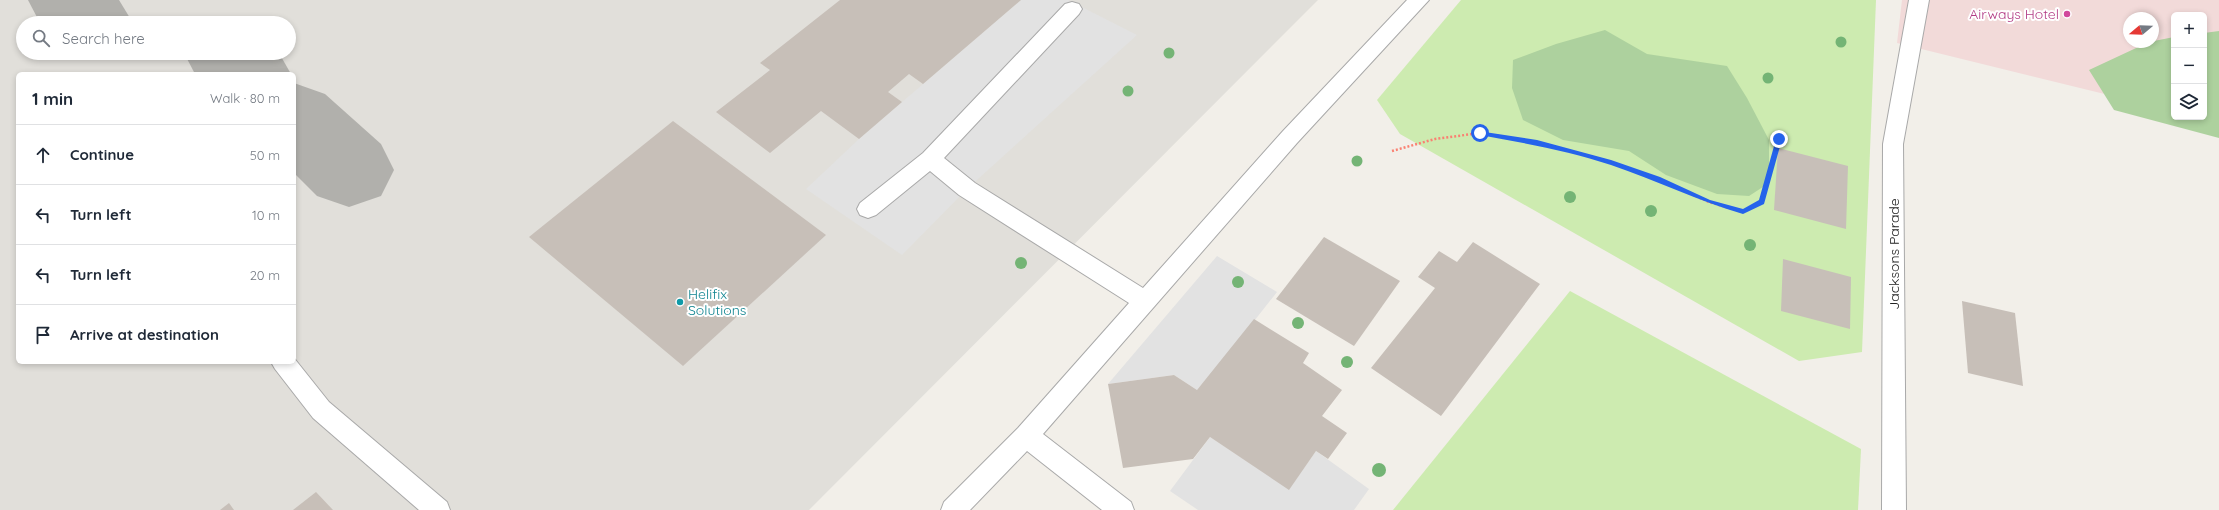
<!DOCTYPE html>
<meta charset="utf-8">
<style>
body{margin:0;font-family:Quicksand,sans-serif;background:#f2f2f3;color:#1f2937}
.controls{position:absolute;right:12px;top:12px;display:grid;overflow:hidden;border-radius:6px;box-shadow:0 2px 6px #0003}
.controls button{width:36px;height:36px;display:grid;place-items:center;padding:0;border:0;border-bottom:1px solid #e0e1e3;background:#fff;color:#1f2937;font:20px sans-serif}
.compass{position:absolute;left:2123px;top:12px;width:36px;height:36px;border-radius:50%;background:#fff;box-shadow:0 2px 6px #0003;rotate:251deg}
.stop{position:absolute;width:12px;height:12px;margin:-9px;border:3px solid #2563eb;border-radius:50%;background:#fff}
.stop.end{background:#2563eb;border-color:#fff;box-shadow:0 1px 4px #0008}
.list{margin:0;padding:0;list-style:none}
h2{display:flex;justify-content:space-between;align-items:center;height:52px;margin:0;padding:0 16px;font-size:17px}
h2 small{font-size:13px;font-weight:400;color:#747a83}
.list li{display:grid;grid-template-columns:26px 1fr auto;gap:12px;align-items:center;box-sizing:border-box;height:60px;padding:0 16px;border-top:1px solid #e0e1e3}
.list b{display:block;font-size:15px;white-space:nowrap}
.list em{font-size:13px;font-style:normal;color:#747a83}
.icon{flex:none;width:22px;height:22px;fill:none;stroke:currentColor;stroke-width:2;stroke-linecap:round;stroke-linejoin:round}
.map{position:relative;flex:none;width:2219px;height:510px;overflow:hidden}
.search{position:absolute;background:#fff;box-shadow:0 2px 6px #0003;left:16px;top:16px;width:280px;height:44px;display:flex;align-items:center;gap:10px;box-sizing:border-box;padding:0 14px;border-radius:22px;color:#747a83;font-size:15px}
.panel{position:absolute;background:#fff;box-shadow:0 2px 6px #0003;left:16px;top:72px;width:280px;height:292px;border-radius:6px}
.map>svg:first-child{display:block}
</style>
<div class="map">
<svg width="2219" height="510" viewBox="0 0 2219 510">
<rect width="100%" height="100%" fill="#f2efe9"/>
<path fill="#f2dad9" fill-rule="evenodd" d="M1902,0H2219V122L2204,117V15H2174V111L1897,43ZM2129,18H2153V42H2129Z"/>
<path fill="#e1dfda" fill-rule="evenodd" d="M0,0H1318L809,510H0ZM23,23H289V53H23ZM18,74H294V362H18Z"/>
<g fill="#cdebb0">
<polygon points="1461,0 1876,0 1862,352 1799,361 1400,134 1377,100"/>
<polygon points="1570,291 1861,449 1858,510 1393,510"/>
</g>
<g fill="#add19e">
<polygon points="1605,30 1647,54 1727,66 1747,98 1769,140 1769,183 1749,196 1717,194 1666,175 1629,151 1563,140 1523,120 1512,88 1513,60 1556,44"/>
<polygon points="2219,31 2219,138 2114,110 2089,70 2149,42 2174,37 2174,117 2204,117 2204,33"/>
</g>
<g fill="#e2e2e2">
<polygon points="1021,0 1068,0 1137,35 967,189 902,255 806,189 859,139"/>
<polygon points="1217,256 1277,292 1225,358 1197,390 1174,375 1108,384"/>
<polygon points="1210,437 1289,489 1316,451 1369,489 1354,510 1198,510 1170,491"/>
</g>
<g fill="none" stroke-linecap="round" stroke-linejoin="round">
<g fill="#b1b0ac" fill-rule="evenodd">
<polygon points="28,0 119,0 133,23 40,23"/>
<polygon points="226,21 233,23 219,23"/>
<polygon points="184,53 279,53 291,74 195,74"/>
<polygon points="294,83 325,94 381,144 394,170 381,196 349,207 317,196 294,173"/>
</g>
</g>
<g fill="#c7bfb8">
<polygon points="840,0 1021,0 923,84 909,74 888,92 902,102 859,139 821,111 770,153 716,112 770,70 760,63"/>
<polygon points="673,121 826,235 683,366 529,237"/>
<polygon points="1778,148 1848,166 1846,229 1774,210"/>
<polygon points="1324,237 1400,281 1354,346 1276,299"/>
<polygon points="1473,242 1540,284 1441,416 1371,368 1435,288 1418,277 1439,251 1457,262"/>
<polygon points="1783,259 1851,277 1850,329 1781,311"/>
<polygon points="1962,301 2015,313 2023,386 1968,373"/>
<polygon points="1254,319 1309,353 1303,363 1342,390 1322,416 1347,433 1328,459 1316,451 1289,490 1210,437 1193,459 1123,468 1108,384 1174,375 1197,390"/>
<polygon points="316,492 333,510 293,510"/>
<polygon points="229,503 234,510 220,510"/>
</g>
<g fill="none" stroke-linecap="round" stroke-linejoin="round">
<g stroke="#a9a9a9" stroke-width="2">
<g id="minor">
<polygon points="1407,0 1429,0 1297,143 1043,434 1131,502 1134,510 1102,510 1027,451 970,510 941,510 944,502 1018,428 1129,303 959,195 930,171 876,215 868,218 860,215 857,209 860,203 923,153 1065,4 1072,2 1079,4 1082,9 1079,14 944,158 975,183 1143,288 1283,131"/>
<polygon points="1909,0 1929,0 1903,144 1906,510 1882,510 1883,144"/>
<polygon points="294,358 329,402 447,502 450,510 419,510 313,418 275,369 271,362 294,362"/>
</g>
</g>
<polyline stroke="#fa8072" stroke-width="2.5" stroke-dasharray="2 2" stroke-linecap="butt" points="1392,151 1435,139 1480,133 1537,142 1611,162 1658,179 1709,202 1743,212 1762,202 1779,139"/>
<use href="#minor" fill="#fff" fill-rule="evenodd"/>
</g>
<g fill="#74b475">
<circle cx="1841" cy="42" r="5.5"/>
<circle cx="1169" cy="53" r="5.5"/>
<circle cx="1768" cy="78" r="5.5"/>
<circle cx="1128" cy="91" r="5.5"/>
<circle cx="1357" cy="161" r="5.5"/>
<circle cx="1570" cy="197" r="6"/>
<circle cx="1651" cy="211" r="6"/>
<circle cx="1750" cy="245" r="6"/>
<circle cx="1021" cy="263" r="6"/>
<circle cx="1238" cy="282" r="6"/>
<circle cx="1298" cy="323" r="6"/>
<circle cx="1347" cy="362" r="6"/>
<circle cx="1379" cy="470" r="7"/>
</g>
<path fill="#2563eb" d="M1478,131L1537,140L1611,160L1660,177L1710,200L1743,209L1759,200L1776,139L1779,137L1782,139L1764,204L1743,214C1698,201 1656,180 1611,165C1569,151 1524,143 1480,135H1478Z"/>
<circle fill="#d1479c" stroke="#fff" stroke-width="1.5" cx="2067" cy="14" r="4"/>
<circle fill="#0f9aa8" stroke="#fff" stroke-width="1.5" cx="680" cy="302" r="4"/>
<g text-anchor="middle" stroke-width="4" stroke-linejoin="round" paint-order="stroke">
<g font-size="14" fill="#b23c85" stroke="#fff" text-anchor="end">
<text x="2059" y="19">Airways Hotel</text>
</g>
<g font-size="14" fill="#222" stroke="#fff">
<text transform="translate(1894 254) rotate(-90)" y="5">Jacksons Parade</text>
</g>
<g font-size="14" fill="#0d838f" stroke="#fff" text-anchor="start">
<text x="688" y="299">Helifix<tspan x="688" dy="16">Solutions</tspan></text>
</g>
</g>
</svg>
<div class="controls">
<button>+</button>
<button>−</button>
<button><svg class="icon" aria-label="layers" viewBox="0 0 24 24"><path d="M12 4l9 5-9 5-9-5zM3 14l9 5 9-5"/></svg></button>
</div>
<svg class="compass" viewBox="-18 -18 36 36"><path d="M0-13l5 13h-10z" fill="#e53935"/><path d="M0 13l5-13h-10z" fill="#747a83"/></svg>
<div class="stop" style="left:1480px;top:133px"></div>
<div class="stop end" style="left:1779px;top:139px"></div>
<div class="search"><svg class="icon" aria-label="search" viewBox="0 0 24 24"><circle cx="10" cy="10" r="6"/><path d="M15 15l6 6"/></svg>Search here</div>
<section class="panel">
<h2>1 min<small>Walk · 80 m</small></h2>
<ul class="list">
<li><svg class="icon" aria-label="ahead" viewBox="0 0 24 24"><path d="M12 20V5M6 11l6-6 6 6"/></svg><div><b>Continue</b></div><em>50 m</em></li>
<li><svg class="icon" aria-label="left" viewBox="0 0 24 24"><path d="M17 20v-9H6M10 6l-5 5 5 5"/></svg><div><b>Turn left</b></div><em>10 m</em></li>
<li><svg class="icon" aria-label="left" viewBox="0 0 24 24"><path d="M17 20v-9H6M10 6l-5 5 5 5"/></svg><div><b>Turn left</b></div><em>20 m</em></li>
<li><svg class="icon" aria-label="arrive" viewBox="0 0 24 24"><path d="M6 21V4h12l-3 4 3 4H6"/></svg><div><b>Arrive at destination</b></div></li>
</ul>
</section>
</div>
